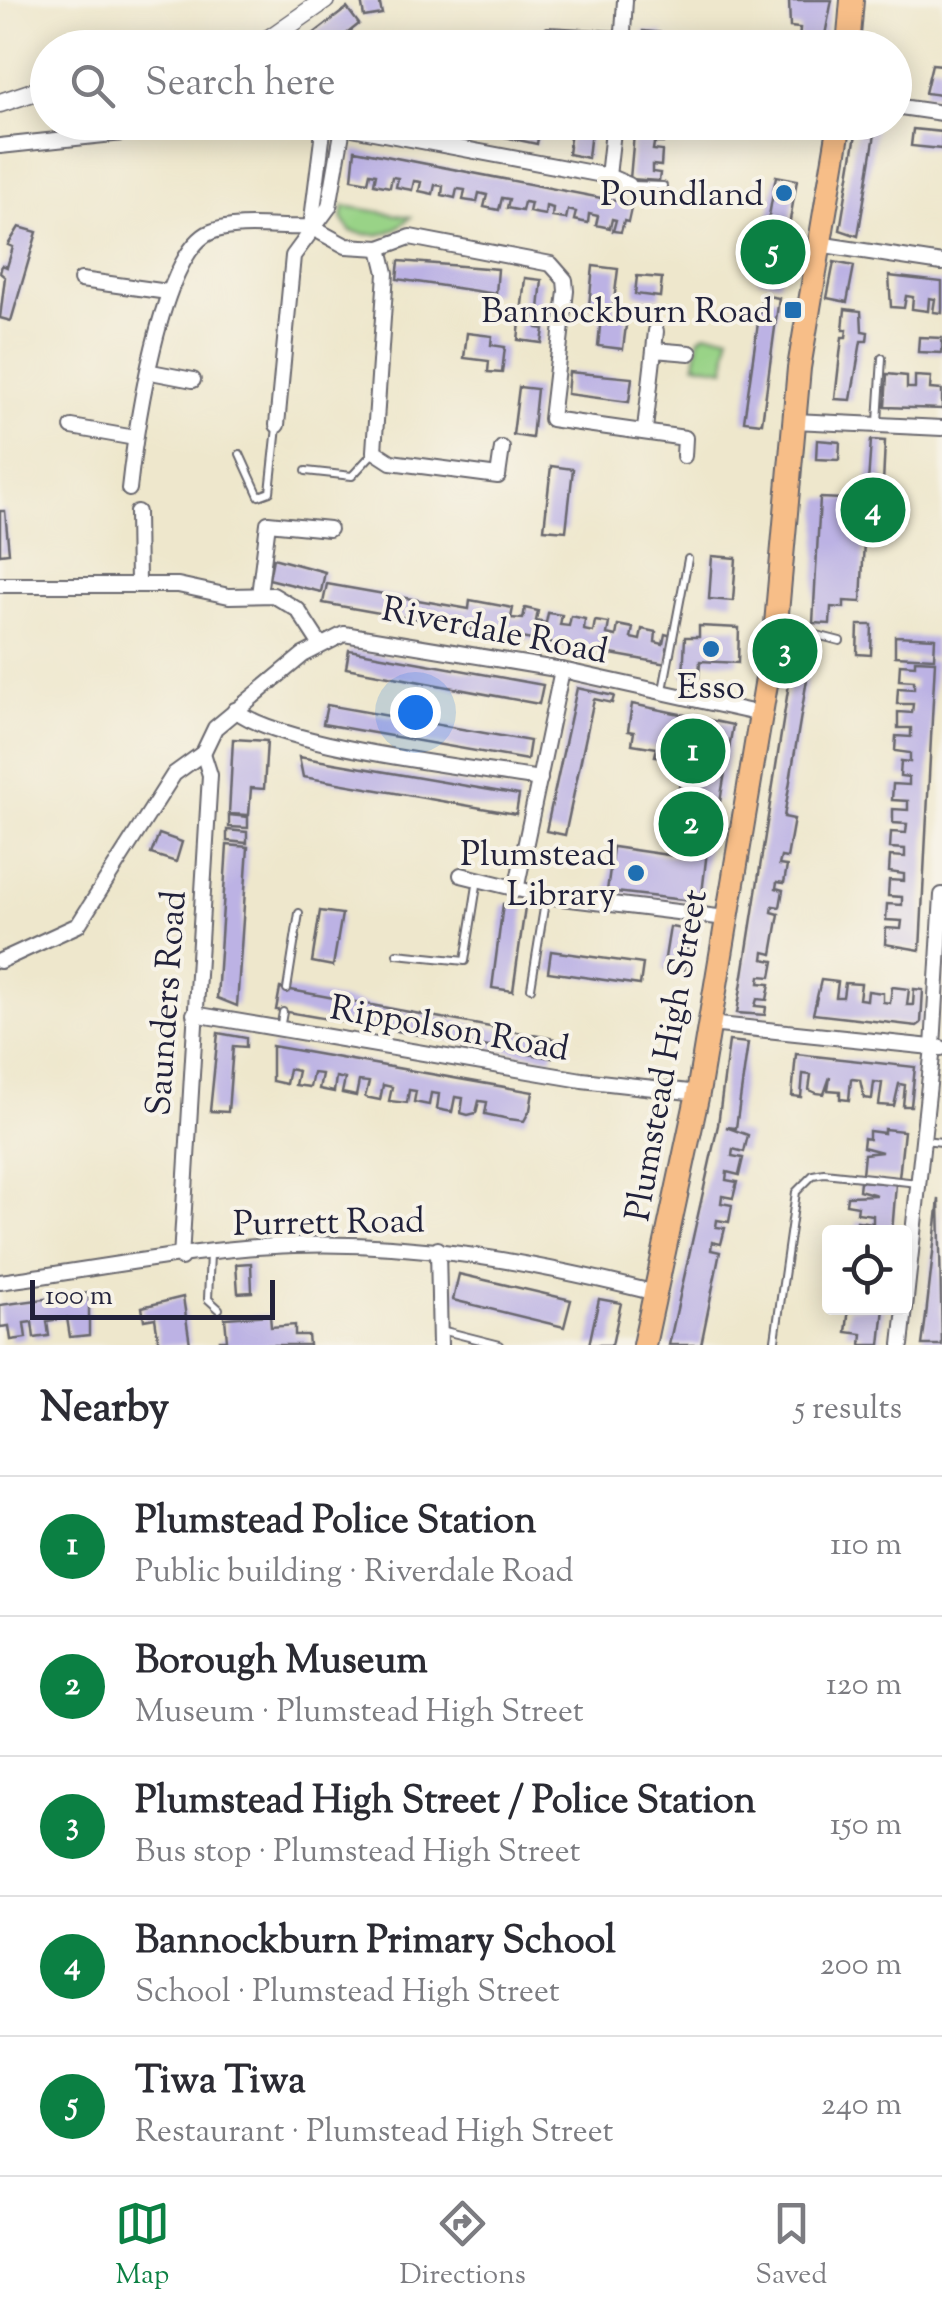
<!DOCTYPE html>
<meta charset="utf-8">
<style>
body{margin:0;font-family:"Sorts Mill Goudy",serif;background:#f7f7f7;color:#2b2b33}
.controls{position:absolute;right:30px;bottom:30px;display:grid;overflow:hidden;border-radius:10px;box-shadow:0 5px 25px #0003}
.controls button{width:90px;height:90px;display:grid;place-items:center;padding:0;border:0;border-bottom:2px solid #e1e1e2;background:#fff;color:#2b2b33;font:50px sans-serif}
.scale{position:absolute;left:30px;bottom:25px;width:245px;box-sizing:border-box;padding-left:10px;border:5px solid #22223b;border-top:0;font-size:28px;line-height:35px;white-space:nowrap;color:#22223b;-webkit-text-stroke:8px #f7f3e8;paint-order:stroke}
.you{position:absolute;left:415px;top:712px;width:35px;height:35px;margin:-25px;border:8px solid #fff;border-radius:50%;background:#1a73e8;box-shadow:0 0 0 15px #1a73e833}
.badge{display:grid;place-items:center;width:65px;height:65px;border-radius:50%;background:#0b8043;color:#fff;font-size:32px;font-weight:700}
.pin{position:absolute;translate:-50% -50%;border:5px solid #fff;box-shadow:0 2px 10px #0006}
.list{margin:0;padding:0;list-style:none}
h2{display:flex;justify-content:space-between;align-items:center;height:130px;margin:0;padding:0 40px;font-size:42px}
h2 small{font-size:32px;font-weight:400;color:#7c7c81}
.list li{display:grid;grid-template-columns:65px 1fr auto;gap:30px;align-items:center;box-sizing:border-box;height:140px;padding:0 40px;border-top:2px solid #e1e1e2}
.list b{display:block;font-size:38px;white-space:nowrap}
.list p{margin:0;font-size:32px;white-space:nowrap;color:#7c7c81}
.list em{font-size:32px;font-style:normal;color:#7c7c81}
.icon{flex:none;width:55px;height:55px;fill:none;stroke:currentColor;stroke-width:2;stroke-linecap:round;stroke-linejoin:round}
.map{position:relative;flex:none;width:942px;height:1345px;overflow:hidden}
.search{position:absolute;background:#fff;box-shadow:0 5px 25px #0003;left:30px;right:30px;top:30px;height:110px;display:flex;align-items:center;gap:25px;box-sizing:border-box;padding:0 35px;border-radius:55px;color:#7c7c81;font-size:38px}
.sheet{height:830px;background:#fff}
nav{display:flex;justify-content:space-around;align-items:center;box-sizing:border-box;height:140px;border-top:2px solid #e1e1e2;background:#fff;font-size:28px;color:#7c7c81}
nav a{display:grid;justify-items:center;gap:5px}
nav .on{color:#0b8043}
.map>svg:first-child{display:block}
</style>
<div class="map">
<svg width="942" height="1345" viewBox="0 0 942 1345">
<rect width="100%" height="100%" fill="#f7f3e8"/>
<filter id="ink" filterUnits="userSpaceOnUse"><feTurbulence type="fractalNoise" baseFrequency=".01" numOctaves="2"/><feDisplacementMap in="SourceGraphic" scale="20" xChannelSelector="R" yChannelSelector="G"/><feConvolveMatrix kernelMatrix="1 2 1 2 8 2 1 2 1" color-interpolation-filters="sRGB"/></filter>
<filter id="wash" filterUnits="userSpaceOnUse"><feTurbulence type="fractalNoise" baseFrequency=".0048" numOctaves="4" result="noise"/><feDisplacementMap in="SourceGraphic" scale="40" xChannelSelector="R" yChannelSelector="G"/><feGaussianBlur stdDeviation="2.25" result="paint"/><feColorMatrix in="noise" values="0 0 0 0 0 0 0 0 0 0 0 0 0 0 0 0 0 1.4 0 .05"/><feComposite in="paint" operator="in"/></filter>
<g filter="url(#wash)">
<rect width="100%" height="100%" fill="#eee7cc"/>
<g fill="#99d387" stroke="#5e7a61" stroke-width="2.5">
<path d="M344,206L411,217C390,236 377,238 350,231L342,218Z"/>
<polygon points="706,333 729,335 725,369 695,364 699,338"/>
</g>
<g id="blocks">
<g fill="#bcb2e4">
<polygon points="361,0 379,0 382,14 364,17"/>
<polygon points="789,0 832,0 823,45 799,41 800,28 790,27"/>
<polygon points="347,8 359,24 329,48 316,48 308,38"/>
<polygon points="643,31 663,33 663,38 672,39 671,48 642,48"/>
<polygon points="581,35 601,37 600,48 580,48"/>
<polygon points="932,64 942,65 942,95 925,93"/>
<polygon points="434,122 526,122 540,125 537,144"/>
<polygon points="572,122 592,122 588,158 568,154"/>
<polygon points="635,122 665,122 663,143 654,143 653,150 662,151 661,166 652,165 652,172 660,173 659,181 630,179"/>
<polygon points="858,122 877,122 858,236 840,230"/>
<polygon points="913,129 942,132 942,149 911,146"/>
<polygon points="355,150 632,204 628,222 624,221 621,232 613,231 616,220 612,219 610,228 596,225 598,216 589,214 588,223 574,220 576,212 568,210 566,219 552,217 553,208 546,206 545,215 529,212 531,203 524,202 522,211 507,208 509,199 502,198 499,210 484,207 487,195 479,193 477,202 463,200 465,190 457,189 455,198 442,195 443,186 435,185 433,194 419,191 421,182 414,181 412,190 396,187 398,178 392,177 390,187 374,184 376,174 370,173 368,182 352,179"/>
<polygon points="776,176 797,180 779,283 758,279"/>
<polygon points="19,227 37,232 11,321 0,318 5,277 0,273 2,265 7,267 13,247 8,245"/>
<polygon points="399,261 498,269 496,294 397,279"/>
<polygon points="834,262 854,266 847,302 827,298"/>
<polygon points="593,266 618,269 613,309 628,310 623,349 598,346 602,307 589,306"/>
<polygon points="637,276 662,278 660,297 635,294"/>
<polygon points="889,276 942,282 942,313 933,312 935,299 929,298 928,311 912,309 913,297 906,296 904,308 891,307"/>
<polygon points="525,278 542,280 537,328 544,329 542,343 518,340"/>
<polygon points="762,295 779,298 762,423 744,421"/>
<polygon points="845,309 861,311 862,331 868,332 867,341 861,341 851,400 835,399 842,337 846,337 847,330 843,330"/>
<polygon points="467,333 492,336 491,345 505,347 502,373 488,372 489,361 464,358"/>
<polygon points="919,337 942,338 942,353 918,352"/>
<polygon points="569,372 632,378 629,402 567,394"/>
<polygon points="887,374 907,376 907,388 915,388 915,376 931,377 930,389 942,390 942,409 885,407"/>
<polygon points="519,387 537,389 532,438 513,435"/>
<polygon points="817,440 840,442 839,460 816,459"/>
<polygon points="871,440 885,441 883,484 868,483"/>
<polygon points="551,466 573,469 566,531 544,529"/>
<polygon points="820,498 866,500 861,602 844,601 844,608 831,607 830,624 813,623"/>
<polygon points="0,511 5,511 9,553 0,554"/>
<polygon points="712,556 736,558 733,601 709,599"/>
<polygon points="273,558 325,572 321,592 269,579"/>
<polygon points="327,584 469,609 470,600 513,608 511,618 523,619 525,608 538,611 536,621 546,623 548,613 562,615 560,625 569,626 571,616 585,619 584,630 593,632 595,621 609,623 607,634 616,636 618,625 633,628 631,638 640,640 642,629 656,632 655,642 663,644 665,634 672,636 667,664 323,603"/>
<polygon points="858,625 872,625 871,655 857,654"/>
<polygon points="699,626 739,628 738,663 700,661 699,677 683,677 685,637 699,637"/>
<polygon points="895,636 935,638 934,658 895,656"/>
<polygon points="349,650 543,685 539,704 346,668"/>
<polygon points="794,652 811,655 784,817 794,819 787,858 781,857 779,865 787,866 784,883 777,882 776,888 783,890 780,907 773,906 772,912 779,914 772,954 764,952 763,959 774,961 771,977 760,976 759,983 770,984 767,1000 757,999 755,1006 766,1007 765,1015 737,1013"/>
<polygon points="915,660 935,661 920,950 885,944 886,928 901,929 902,921 886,920 887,904 902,905 902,897 888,896 889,880 904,881 904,874 889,872 890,856 905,857 905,849 890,848 891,832 906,833 907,824 893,823 893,809 908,810 908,801 892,800 893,784 909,785 909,777 900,776 901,761 910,762 910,753 895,751 896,736 911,737 911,728 898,728 898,712 912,713 913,704 897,704 898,688 914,689 914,681 899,680 900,664 915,665"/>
<polygon points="577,688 614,696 612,703 594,699 565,835 546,831"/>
<polygon points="632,704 733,725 720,802 713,800 701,902 607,891 613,847 682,857 683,850 670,848 683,760 655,756 657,748 632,744 634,732 628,731"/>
<polygon points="327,705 530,741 527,760 323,724"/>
<polygon points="233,739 267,741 264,789 251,788 249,815 229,814"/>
<polygon points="299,757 519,795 516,814 303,777"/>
<polygon points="229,815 248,817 248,828 229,827"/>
<polygon points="227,830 247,832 247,843 227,841"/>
<polygon points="159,834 182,842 176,862 151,854"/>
<polygon points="227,845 248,847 237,1006 217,998"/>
<polygon points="503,904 525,907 513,991 492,988"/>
<polygon points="320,911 342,914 333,966 312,962"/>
<polygon points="670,927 690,930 684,973 663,970"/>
<polygon points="551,951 643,964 640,985 548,972"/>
<polygon points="821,980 838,982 836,997 843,997 845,983 861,984 859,999 867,1000 868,991 883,993 883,1002 890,1003 892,987 909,989 907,1005 913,1005 914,989 923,990 921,1023 917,1026 813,1014"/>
<polygon points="280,988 555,1039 552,1058 276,1010"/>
<polygon points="218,1033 246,1038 246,1047 233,1046 228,1112 210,1111"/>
<polygon points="729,1041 748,1043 736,1128 726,1127 748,1135 744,1152 733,1149 732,1156 743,1158 739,1175 727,1172 726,1180 737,1182 733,1198 722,1196 721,1203 732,1205 729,1222 717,1220 716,1227 725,1228 721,1244 712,1242 711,1250 720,1252 701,1345 669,1345 718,1125"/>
<polygon points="272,1046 533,1092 530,1110 524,1121 509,1119 485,1114 487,1102 479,1101 476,1113 468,1115 461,1113 463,1098 455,1097 452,1112 437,1109 439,1094 431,1093 429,1105 414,1102 416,1091 409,1090 407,1103 389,1101 392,1087 383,1085 380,1100 365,1097 369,1082 359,1081 356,1096 342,1093 345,1079 336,1077 334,1092 319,1089 322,1074 313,1073 310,1087 295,1085 298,1071 289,1069 286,1084 272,1081"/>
<polygon points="796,1054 915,1067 911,1106 903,1106 905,1085 899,1084 894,1106 879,1105 882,1083 874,1082 872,1099 864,1098 860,1080 851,1079 849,1100 840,1099 840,1091 828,1090 830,1077 824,1094 816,1093 809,1090 811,1075 803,1074 801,1097 792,1096"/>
<polygon points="884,1129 904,1131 899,1178 862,1174 864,1154 882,1152 863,1147 864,1138 869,1139 869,1131 884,1133"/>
<polygon points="860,1181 896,1184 892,1232 856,1232 857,1221 873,1223 873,1215 857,1213 858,1206 846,1204 847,1196 877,1195 859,1190"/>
<polygon points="939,1199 942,1345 922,1345 926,1316"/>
<polygon points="251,1263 252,1292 238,1293 236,1264"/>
<polygon points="459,1274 571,1300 564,1327 453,1300"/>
<polygon points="89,1293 89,1335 70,1337 67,1318 47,1321 49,1336 34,1338 32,1322 24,1323 26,1338 11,1340 9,1326 0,1327 0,1305"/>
<polygon points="183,1297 190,1344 159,1345 155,1318 144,1320 142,1307"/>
<polygon points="599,1299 621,1303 612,1345 589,1345"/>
<polygon points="849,1308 884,1308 880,1345 861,1345 862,1334 846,1332"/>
<polygon points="270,1315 271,1327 295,1325 295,1335 308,1335 309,1345 221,1345 220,1340 227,1340 225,1318"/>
</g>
</g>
</g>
<g filter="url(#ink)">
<use href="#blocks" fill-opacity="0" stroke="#69676e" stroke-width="2.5"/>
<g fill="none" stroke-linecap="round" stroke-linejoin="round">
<g stroke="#69676e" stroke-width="10">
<g id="service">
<polyline points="536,43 548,31 621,35"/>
<polyline points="631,185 663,186"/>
<polyline points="878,422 882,358"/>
<polyline points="240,454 259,496 270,492 277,427"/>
<polyline points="306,471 352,476 374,452"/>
<polyline points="782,626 840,641"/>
<polyline points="663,690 688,559"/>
<polyline points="397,954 465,961 478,879"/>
<polyline points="531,988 546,896"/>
<polyline points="287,989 299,913"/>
<polyline points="280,1029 283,1012"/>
<polyline points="923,1140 942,1142"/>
<polyline points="210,1254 208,1299 219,1309"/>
<polyline points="441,1330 500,1345"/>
<polyline points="775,1340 796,1192 813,1175 824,1173 918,1183"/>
</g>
</g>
<g stroke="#69676e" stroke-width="18">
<g id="minor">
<polyline points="622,48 625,0"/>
<polyline points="894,106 942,113"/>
<polyline points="320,122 608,176 629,185"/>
<polyline points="0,146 227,122"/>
<polyline points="608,176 614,122"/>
<polyline points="311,227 346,246 380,248 410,237 551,264 565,280 566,291 551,419 685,438 684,456"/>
<polyline points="311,227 324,123"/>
<polyline points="818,244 942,263"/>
<polyline points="380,248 386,273 374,451 391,462 498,476 502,448"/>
<polyline points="81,280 168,292"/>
<polyline points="654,350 656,331"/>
<polyline points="151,372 193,380"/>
<polyline points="794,421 942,428"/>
<polyline points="277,425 293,256 329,207 343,127"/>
<polyline points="72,427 135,438"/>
<polyline points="645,429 654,350 690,353"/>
<path d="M129,489C135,435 160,252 211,232C238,221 281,229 311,227"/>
<polyline points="137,512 138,585"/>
<polyline points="0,585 178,585 229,596 273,595 298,610 320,644"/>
<polyline points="259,595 268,523 329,529"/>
<path d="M235,710C282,747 473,768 540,779"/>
<polyline points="461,875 546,896 726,918"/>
<polyline points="516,890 562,670"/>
<polyline points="0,961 78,925 174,774 203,753 215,728 303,655 344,634 562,670 761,714"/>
<polyline points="194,1014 582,1080 698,1093"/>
<polyline points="709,1024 941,1048"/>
<polyline points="438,1249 440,1345"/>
<polyline points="181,1258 210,775 203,753"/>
<path d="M0,1282C97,1269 197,1248 295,1245C419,1241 536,1263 656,1293"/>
<polyline points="901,1345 933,1047 942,895"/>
</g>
</g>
<g stroke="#69676e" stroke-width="21">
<g id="tertiary">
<polyline points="240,48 269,39 325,0"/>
<polyline points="0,103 48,87"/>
</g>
</g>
<g stroke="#69676e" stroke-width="26">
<g id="primary">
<polyline points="848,48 852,0"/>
<polyline points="644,1345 698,1093 776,624 799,368 840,122"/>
</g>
</g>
<use href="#service" stroke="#fff" stroke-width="6"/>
<use href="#minor" stroke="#fff" stroke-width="14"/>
<use href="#tertiary" stroke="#fff" stroke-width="18"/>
<use href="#primary" stroke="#f7be88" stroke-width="22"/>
</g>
</g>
<g fill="#1f6fb2" stroke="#f7f3e8" stroke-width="4">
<circle cx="784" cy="193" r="10"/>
<rect x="783" y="300" width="20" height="20" rx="5"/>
<circle cx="711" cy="649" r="10"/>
<circle cx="636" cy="873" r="10"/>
</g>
<g text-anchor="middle" stroke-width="8" stroke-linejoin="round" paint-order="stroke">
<g font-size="35" fill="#22223b" stroke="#f7f3e8" text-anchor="end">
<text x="764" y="205">Poundland</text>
<text x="773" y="322">Bannockburn Road</text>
<text x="711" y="698" text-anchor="middle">Esso</text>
<text x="616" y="865">Plumstead<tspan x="616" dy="40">Library</tspan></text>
</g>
<g font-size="35" fill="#22223b" stroke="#f7f3e8">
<text transform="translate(495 629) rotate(11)" y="12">Riverdale Road</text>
<text transform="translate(165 1003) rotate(-86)" y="12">Saunders Road</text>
<text transform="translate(450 1027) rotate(10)" y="12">Rippolson Road</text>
<text transform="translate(665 1055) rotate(-80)" y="12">Plumstead High Street</text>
<text transform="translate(329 1221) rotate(-1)" y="12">Purrett Road</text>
</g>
</g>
</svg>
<div class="controls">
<button><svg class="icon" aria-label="locate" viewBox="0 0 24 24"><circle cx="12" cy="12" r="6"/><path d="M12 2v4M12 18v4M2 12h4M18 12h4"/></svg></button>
</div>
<div class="scale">100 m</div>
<div class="you"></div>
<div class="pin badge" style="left:693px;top:751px">1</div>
<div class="pin badge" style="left:691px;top:824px">2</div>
<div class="pin badge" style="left:785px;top:651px">3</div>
<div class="pin badge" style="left:873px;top:510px">4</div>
<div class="pin badge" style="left:773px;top:252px">5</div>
<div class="search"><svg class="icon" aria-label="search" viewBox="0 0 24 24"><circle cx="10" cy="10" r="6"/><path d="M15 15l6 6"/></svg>Search here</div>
</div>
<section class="sheet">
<h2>Nearby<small>5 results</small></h2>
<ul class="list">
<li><span class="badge">1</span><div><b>Plumstead Police Station</b><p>Public building · Riverdale Road</p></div><em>110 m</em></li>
<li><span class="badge">2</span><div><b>Borough Museum</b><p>Museum · Plumstead High Street</p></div><em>120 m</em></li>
<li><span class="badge">3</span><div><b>Plumstead High Street / Police Station</b><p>Bus stop · Plumstead High Street</p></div><em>150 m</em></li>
<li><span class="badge">4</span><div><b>Bannockburn Primary School</b><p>School · Plumstead High Street</p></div><em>200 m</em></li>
<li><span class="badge">5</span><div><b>Tiwa Tiwa</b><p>Restaurant · Plumstead High Street</p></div><em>240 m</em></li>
</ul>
</section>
<nav>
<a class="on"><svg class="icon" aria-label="map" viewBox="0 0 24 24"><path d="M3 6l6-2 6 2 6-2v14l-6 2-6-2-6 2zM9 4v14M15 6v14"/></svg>Map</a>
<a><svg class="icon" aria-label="directions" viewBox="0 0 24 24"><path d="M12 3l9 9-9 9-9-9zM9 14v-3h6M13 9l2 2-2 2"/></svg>Directions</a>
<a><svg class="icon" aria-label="saved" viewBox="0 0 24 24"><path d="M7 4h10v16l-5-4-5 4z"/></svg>Saved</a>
</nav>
